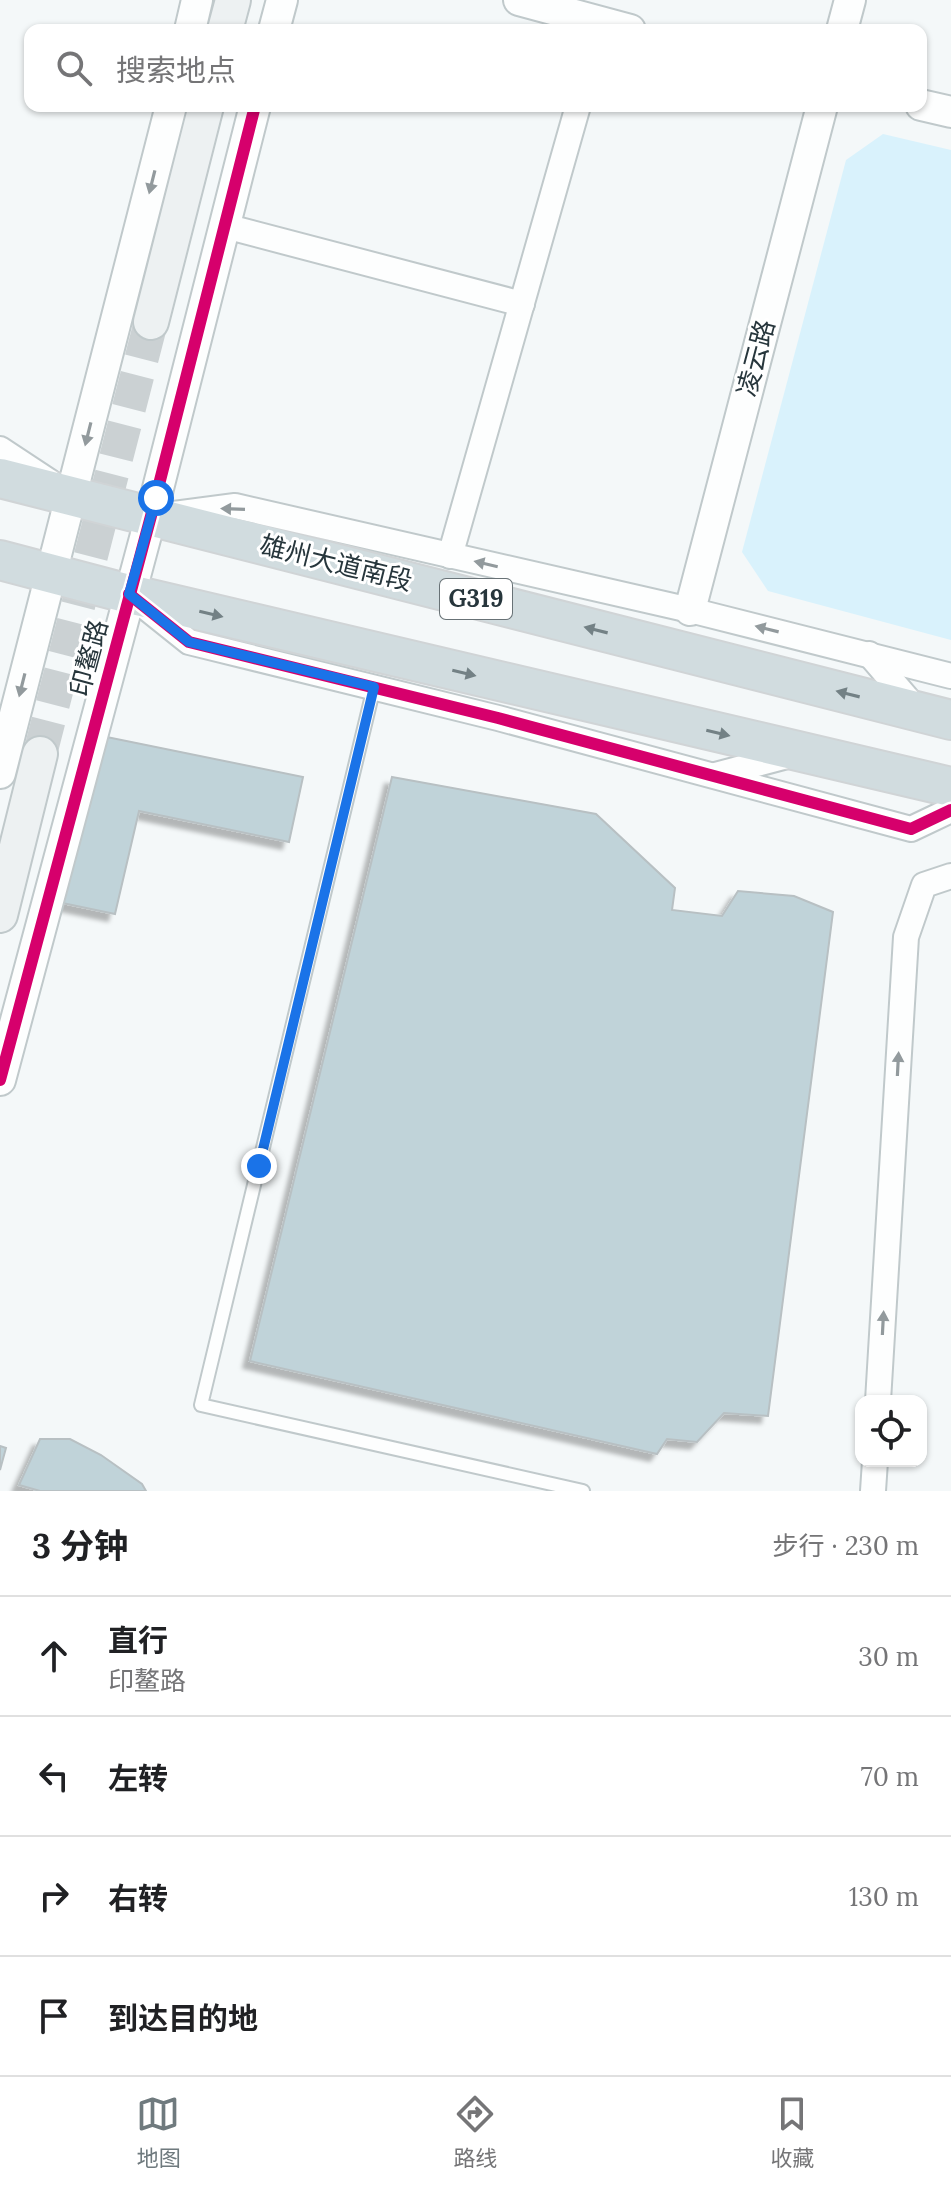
<!DOCTYPE html>
<html lang="zh">
<meta charset="utf-8">
<style>
body{margin:0;font-family:Lora,"Noto Sans SC",serif;background:#f6f6f6;color:#202124}
.controls{position:absolute;right:24px;bottom:24px;display:grid;overflow:hidden;border-radius:16px;box-shadow:0 2px 6px #0004}
.controls button{width:72px;height:72px;display:grid;place-items:center;padding:0;border:0;border-bottom:2px solid #e0e0e0;background:#fff;color:#202124;font:40px sans-serif}
.stop{position:absolute;width:24px;height:24px;margin:-18px;border:6px solid #1a73e8;border-radius:50%;background:#fff}
.stop.end{background:#1a73e8;border-color:#fff;box-shadow:0 2px 8px #0008}
.list{margin:0;padding:0;list-style:none}
h2{display:flex;justify-content:space-between;align-items:center;height:104px;margin:0;padding:0 32px;font-size:34px}
h2 small{font-size:26px;font-weight:400;color:#757577}
.list li{display:grid;grid-template-columns:52px 1fr auto;gap:24px;align-items:center;box-sizing:border-box;height:120px;padding:0 32px;border-top:2px solid #e0e0e0}
.list b{display:block;font-size:30px;white-space:nowrap}
.list p{margin:0;font-size:26px;white-space:nowrap;color:#757577}
.list em{font-size:26px;font-style:normal;color:#757577}
.icon{flex:none;width:44px;height:44px;fill:none;stroke:currentColor;stroke-width:2;stroke-linecap:round;stroke-linejoin:round}
.map{position:relative;flex:none;width:951px;height:1491px;overflow:hidden}
.search{position:absolute;background:#fff;box-shadow:0 2px 6px #0004;left:24px;right:24px;top:24px;height:88px;display:flex;align-items:center;gap:20px;box-sizing:border-box;padding:0 28px;border-radius:16px;color:#757577;font-size:30px}
.sheet{height:584px;background:#fff}
nav{display:flex;justify-content:space-around;align-items:center;box-sizing:border-box;height:112px;border-top:2px solid #e0e0e0;background:#fff;font-size:22px;color:#757577}
nav a{display:grid;justify-items:center;gap:4px}
nav .on{color:#6f7a7e}
.map>svg:first-child{display:block}
</style>
<div class="map">
<svg width="951" height="1491" viewBox="0 0 951 1491">
<defs>
<filter id="shadow"><feDropShadow dx="-7" dy="7" stdDeviation="2" flood-color="#0004"/></filter>
</defs>
<rect width="100%" height="100%" fill="#f4f8f9"/>
<polygon fill="#d9f2fc" points="883,134 951,150 951,640 768,591 742,552 846,160"/>
<g fill="#c0d3d9" stroke="#b8c0c3" stroke-width="2" filter="url(#shadow)">
<polygon points="92,734 303,777 289,842 139,811 115,914 48,900"/>
<polygon points="392,777 596,814 675,888 672,910 722,916 738,891 794,896 833,912 768,1416 724,1413 697,1442 667,1439 657,1454 250,1361"/>
<polygon points="40,1439 70,1439 101,1455 142,1484 146,1491 40,1491 19,1485"/>
<polygon points="0,1446 6,1448 0,1470"/>
</g>
<g fill="none" stroke-linecap="round" stroke-linejoin="round">
<polyline stroke="#cbd1d3" stroke-width="34" stroke-dasharray="34 17" stroke-linecap="butt" points="40,754 151,322"/>
<g stroke="#c0c9cb" stroke-width="16">
<polyline id="service" points="374,687 201,1405 583,1491"/>
</g>
<g stroke="#c0c9cb" stroke-width="28">
<g id="minor">
<polyline points="225,226 522,304"/>
<polyline points="0,449 50,482"/>
<polyline points="174,514 235,506 690,610 951,676"/>
<polyline points="450,556 578,106"/>
<polyline points="139,602 189,642 498,718 911,829 951,810"/>
<polyline points="869,654 917,710"/>
<polyline points="715,775 795,754"/>
<polyline points="878,1401 906,937 924,885 951,876"/>
<polyline points="873,1491 875,1461"/>
</g>
</g>
<g stroke="#c0c9cb" stroke-width="34">
<g id="tertiary">
<polyline points="519,0 630,30"/>
<polyline points="190,30 197,0"/>
<polyline points="274,30 282,0"/>
<polyline points="842,30 850,0"/>
<polyline points="921,105 951,112"/>
<polyline points="690,610 822,106"/>
<polyline points="0,773 171,106"/>
<polyline points="0,1080 151,516 255,106"/>
</g>
</g>
<g stroke="#c0c9cb" stroke-width="38">
<g id="secondary">
<polyline points="225,30 233,0"/>
<polyline points="151,322 206,106"/>
<polyline points="0,915 40,754"/>
</g>
</g>
<g stroke="#d0d4d6" stroke-width="42">
<g id="trunk">
<polyline points="0,478 951,720"/>
<polyline points="0,560 129,594 951,787"/>
</g>
</g>
<use href="#service" stroke="#fdfefe" stroke-width="12"/>
<use href="#minor" stroke="#fdfefe" stroke-width="24"/>
<use href="#tertiary" stroke="#fdfefe" stroke-width="30"/>
<use href="#secondary" stroke="#edf1f2" stroke-width="34"/>
<use href="#trunk" stroke="#d1dcdf" stroke-width="38"/>
<g stroke="#fff" stroke-width="17">
<g id="cycleway">
<polyline points="129,594 189,642 498,718 911,829 951,810"/>
<polyline points="0,1080 151,516 255,106"/>
</g>
</g>
<use href="#cycleway" stroke="#d6006c" stroke-width="12"/>
</g>
<defs><path id="oneway-solid" d="M-6-.8H1V-3.2L6.5 0L1 3.2V.8H-6Z" transform="scale(2)"/></defs>
<g fill="#929a9d">
<use href="#oneway-solid" transform="translate(152 182) rotate(104)"/>
<use href="#oneway-solid" transform="translate(88 434) rotate(104)"/>
<use href="#oneway-solid" transform="translate(233 509) rotate(-178)"/>
<use href="#oneway-solid" transform="translate(486 564) rotate(-167)"/>
<use href="#oneway-solid" transform="translate(767 629) rotate(-166)"/>
<use href="#oneway-solid" transform="translate(22 685) rotate(104)"/>
<use href="#oneway-solid" transform="translate(898 1064) rotate(-87)"/>
<use href="#oneway-solid" transform="translate(883 1323) rotate(-87)"/>
</g>
<g fill="#738185">
<use href="#oneway-solid" transform="translate(211 614) rotate(13)"/>
<use href="#oneway-solid" transform="translate(596 630) rotate(-166)"/>
<use href="#oneway-solid" transform="translate(464 673) rotate(13)"/>
<use href="#oneway-solid" transform="translate(848 694) rotate(-166)"/>
<use href="#oneway-solid" transform="translate(718 733) rotate(13)"/>
</g>
<g fill="none" stroke-linecap="round" stroke-linejoin="round">
<polyline stroke="#1a73e8" stroke-width="10" points="156,498 129,594 189,642 374,687 259,1166"/>
</g>
<g text-anchor="middle" stroke-width="6" stroke-linejoin="round" paint-order="stroke">
<rect fill="#fff" stroke="#687276" stroke-width="2" x="440" y="579" width="72" height="40" rx="6"/>
<g font-size="24" font-weight="bold" fill="#27363c">
<text x="476" y="607">G319</text>
</g>
<g font-size="26" fill="#27363c" stroke="#fff">
<text transform="translate(756 358) rotate(-75)" y="9">凌云路</text>
<text transform="translate(336 563) rotate(14)" y="9">雄州大道南段</text>
<text transform="translate(89 658) rotate(-75)" y="9">印鳌路</text>
</g>
</g>
</svg>
<div class="controls">
<button><svg class="icon" aria-label="locate" viewBox="0 0 24 24"><circle cx="12" cy="12" r="6"/><path d="M12 2v4M12 18v4M2 12h4M18 12h4"/></svg></button>
</div>
<div class="stop" style="left:156px;top:498px"></div>
<div class="stop end" style="left:259px;top:1166px"></div>
<div class="search"><svg class="icon" aria-label="search" viewBox="0 0 24 24"><circle cx="10" cy="10" r="6"/><path d="M15 15l6 6"/></svg>搜索地点</div>
</div>
<section class="sheet">
<h2>3 分钟<small>步行 · 230 m</small></h2>
<ul class="list">
<li><svg class="icon" aria-label="ahead" viewBox="0 0 24 24"><path d="M12 20V5M6 11l6-6 6 6"/></svg><div><b>直行</b><p>印鳌路</p></div><em>30 m</em></li>
<li><svg class="icon" aria-label="left" viewBox="0 0 24 24"><path d="M17 20v-9H6M10 6l-5 5 5 5"/></svg><div><b>左转</b></div><em>70 m</em></li>
<li><svg class="icon" aria-label="right" viewBox="0 0 24 24"><path d="M7 20v-9h11M14 6l5 5-5 5"/></svg><div><b>右转</b></div><em>130 m</em></li>
<li><svg class="icon" aria-label="arrive" viewBox="0 0 24 24"><path d="M6 21V4h12l-3 4 3 4H6"/></svg><div><b>到达目的地</b></div></li>
</ul>
</section>
<nav>
<a class="on"><svg class="icon" aria-label="map" viewBox="0 0 24 24"><path d="M3 6l6-2 6 2 6-2v14l-6 2-6-2-6 2zM9 4v14M15 6v14"/></svg>地图</a>
<a><svg class="icon" aria-label="directions" viewBox="0 0 24 24"><path d="M12 3l9 9-9 9-9-9zM9 14v-3h6M13 9l2 2-2 2"/></svg>路线</a>
<a><svg class="icon" aria-label="saved" viewBox="0 0 24 24"><path d="M7 4h10v16l-5-4-5 4z"/></svg>收藏</a>
</nav>
